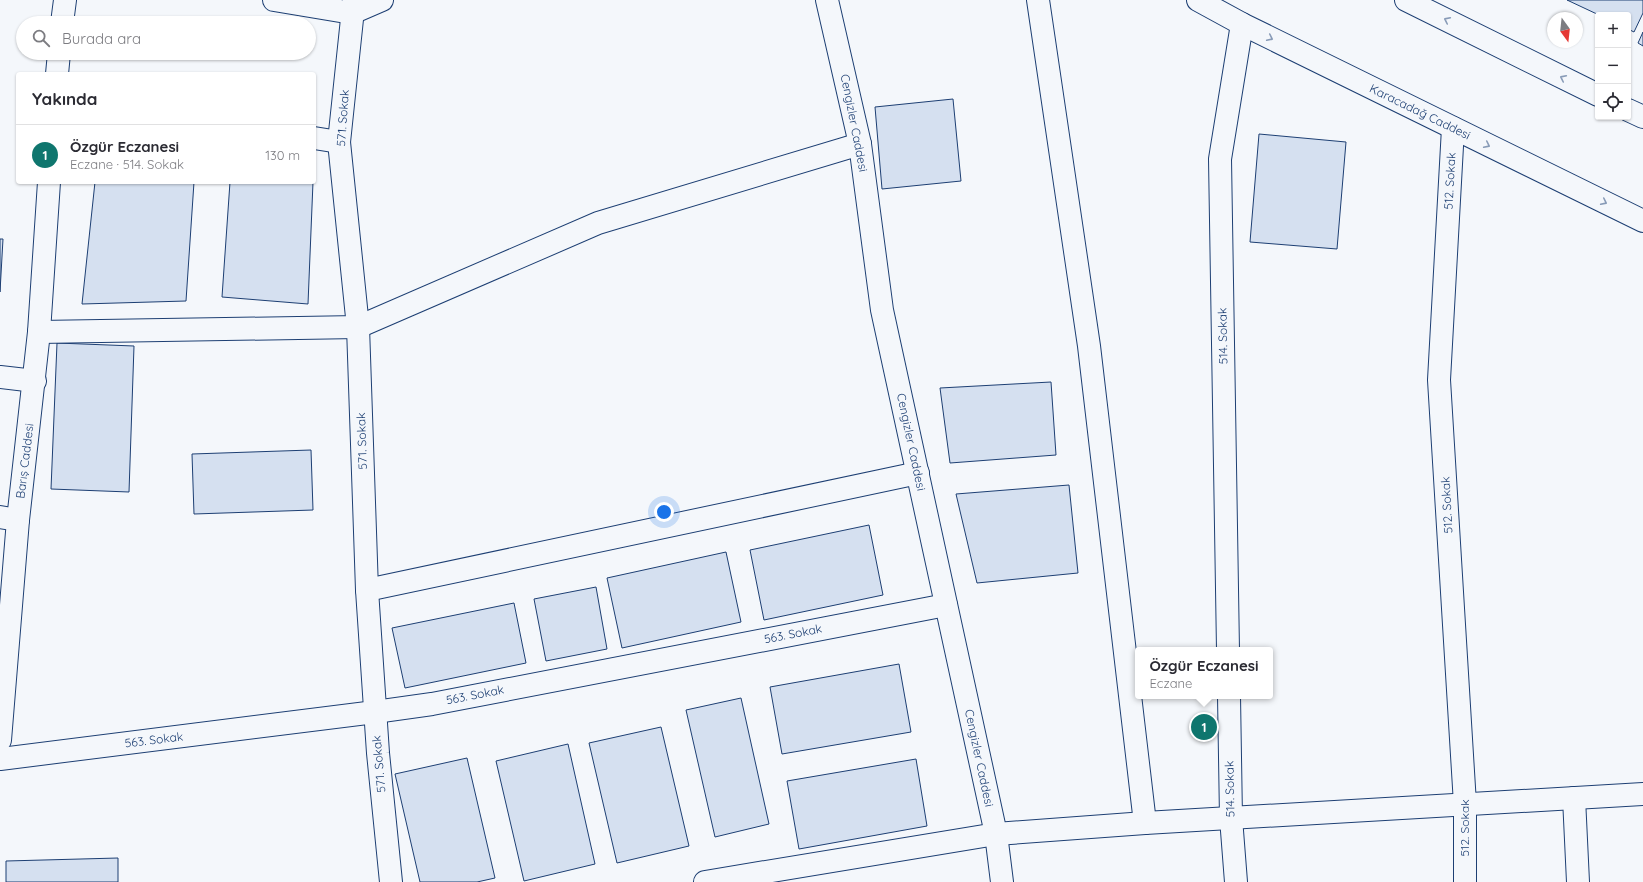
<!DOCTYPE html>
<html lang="tr">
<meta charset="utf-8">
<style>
body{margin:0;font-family:Quicksand,sans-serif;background:#f7f7f7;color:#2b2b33}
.controls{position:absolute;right:12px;top:12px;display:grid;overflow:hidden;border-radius:4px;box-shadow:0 1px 3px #0004}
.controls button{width:36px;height:36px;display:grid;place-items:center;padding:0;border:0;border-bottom:1px solid #e1e1e2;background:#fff;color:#2b2b33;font:20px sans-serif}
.compass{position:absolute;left:1547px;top:12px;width:36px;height:36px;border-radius:50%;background:#fff;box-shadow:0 1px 3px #0004;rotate:165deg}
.you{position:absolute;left:664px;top:512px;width:14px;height:14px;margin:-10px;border:3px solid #fff;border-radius:50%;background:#1a73e8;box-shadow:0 0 0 6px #1a73e833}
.badge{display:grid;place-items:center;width:26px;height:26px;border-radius:50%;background:#0f766e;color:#fff;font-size:13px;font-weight:700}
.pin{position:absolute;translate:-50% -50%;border:2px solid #fff;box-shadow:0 1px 4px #0006}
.popup{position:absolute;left:1135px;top:647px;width:138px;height:52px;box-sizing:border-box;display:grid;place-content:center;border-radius:4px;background:#fff;filter:drop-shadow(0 1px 3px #0005);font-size:13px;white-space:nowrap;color:#7c7c81}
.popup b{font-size:15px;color:#2b2b33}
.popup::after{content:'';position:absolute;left:50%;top:100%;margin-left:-8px;border:8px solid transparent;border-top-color:#fff}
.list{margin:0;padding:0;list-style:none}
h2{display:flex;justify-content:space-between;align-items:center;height:52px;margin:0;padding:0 16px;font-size:17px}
h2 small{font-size:13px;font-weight:400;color:#7c7c81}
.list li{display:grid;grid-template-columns:26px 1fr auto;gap:12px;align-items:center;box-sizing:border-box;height:60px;padding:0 16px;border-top:1px solid #e1e1e2}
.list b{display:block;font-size:15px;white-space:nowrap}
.list p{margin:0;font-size:13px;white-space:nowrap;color:#7c7c81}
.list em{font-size:13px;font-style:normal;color:#7c7c81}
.icon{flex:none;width:22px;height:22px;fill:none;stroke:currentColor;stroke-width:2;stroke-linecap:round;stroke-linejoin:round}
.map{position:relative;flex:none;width:1643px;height:882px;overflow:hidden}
.search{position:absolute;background:#fff;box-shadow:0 1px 3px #0004;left:16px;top:16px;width:300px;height:44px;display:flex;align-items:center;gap:10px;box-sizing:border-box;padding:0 14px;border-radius:22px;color:#7c7c81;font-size:15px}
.panel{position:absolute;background:#fff;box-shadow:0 1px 3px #0004;left:16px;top:72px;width:300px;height:112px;border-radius:4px}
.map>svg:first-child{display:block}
</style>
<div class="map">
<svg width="1643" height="882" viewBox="0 0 1643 882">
<rect width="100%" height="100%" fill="#f4f7fb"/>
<g fill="#d5e0f0" stroke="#1d3f73">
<polygon points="1567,0 1643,0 1643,13 1634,32 1628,29 1628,15 1599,15"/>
<polygon points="1643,32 1643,46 1638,43"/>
<polygon points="953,99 961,181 882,189 875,107"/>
<polygon points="1259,134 1346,142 1337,249 1250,242"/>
<polygon points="95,182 194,182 186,301 82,304"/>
<polygon points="230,182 313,182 308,304 222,297"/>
<polygon points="0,239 3,239 0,292"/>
<polygon points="57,343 134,346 129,492 51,489"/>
<polygon points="1051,382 1056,455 950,463 940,388"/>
<polygon points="311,450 313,510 194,514 192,454"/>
<polygon points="1069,485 1078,573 977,583 956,494"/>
<polygon points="869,525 883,595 764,620 750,550"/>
<polygon points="726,552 741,622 622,648 607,578"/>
<polygon points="596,587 607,649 546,661 534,599"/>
<polygon points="514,603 526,663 405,688 392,628"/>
<polygon points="899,664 911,732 782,754 770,687"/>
<polygon points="741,698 769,824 715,837 686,710"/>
<polygon points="661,727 689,846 617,863 589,743"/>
<polygon points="568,744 595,864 524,881 496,761"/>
<polygon points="467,758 495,878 477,882 420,882 395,774"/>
<polygon points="916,759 927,826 799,849 787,781"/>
<polygon points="118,858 118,882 6,882 6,861"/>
</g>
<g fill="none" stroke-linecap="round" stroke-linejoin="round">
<g stroke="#1d3f73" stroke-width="24">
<g id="minor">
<polyline points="274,0 352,13 382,0"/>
<polyline points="354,0 339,142 358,327 367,590 378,753 391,882"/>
<polyline points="827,0 860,144 882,310 996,834 1002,882"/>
<polyline points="1038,0 1089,346 1145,823"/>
<polyline points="62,23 65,0"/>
<polyline points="57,74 59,53"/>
<polyline points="1453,128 1439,380 1465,804 1465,882"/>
<polyline points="314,138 339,142"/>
<polyline points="39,332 358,327 598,223 860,144"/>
<polyline points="0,377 35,381"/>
<polyline points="0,517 18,520"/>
<polyline points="367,590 918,473"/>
<polyline points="1228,650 1220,159 1242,24"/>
<polyline points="1229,696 1231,818 1236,882"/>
<polyline points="0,740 18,520 39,332 49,182"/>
<polyline points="0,759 375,712 432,704 946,605"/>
<polyline points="1574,798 1578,882"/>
<polyline points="705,882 996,834 1145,823 1643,794"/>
</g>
</g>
<g stroke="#1d3f73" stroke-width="24">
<g id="highway">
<polyline points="1198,0 1242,24 1643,221"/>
<polyline points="1406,0 1598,95"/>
<polyline points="1628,110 1643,117"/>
</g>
</g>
<use href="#minor" stroke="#f4f7fb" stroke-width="22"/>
<use href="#highway" stroke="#f4f7fb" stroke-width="22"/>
</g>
<defs><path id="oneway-chevron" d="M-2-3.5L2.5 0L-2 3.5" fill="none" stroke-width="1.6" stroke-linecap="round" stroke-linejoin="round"/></defs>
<g stroke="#889bb7">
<use href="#oneway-chevron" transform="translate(1447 20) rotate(-154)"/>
<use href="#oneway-chevron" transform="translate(1270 38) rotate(26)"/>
<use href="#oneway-chevron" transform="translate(1563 78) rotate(-154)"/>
<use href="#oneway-chevron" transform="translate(1487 145) rotate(26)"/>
<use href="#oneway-chevron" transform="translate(1604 202) rotate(26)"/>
</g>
<g text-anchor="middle" stroke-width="3" stroke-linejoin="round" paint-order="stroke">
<g font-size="12" fill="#1d3f73" stroke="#f4f7fb">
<text transform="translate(1420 112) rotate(26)" y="4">Karacadağ Caddesi</text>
<text transform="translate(343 118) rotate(-86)" y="4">571. Sokak</text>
<text transform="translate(854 123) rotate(79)" y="4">Cengizler Caddesi</text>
<text transform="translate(1450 181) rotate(-87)" y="4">512. Sokak</text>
<text transform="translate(1223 336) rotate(-91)" y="4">514. Sokak</text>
<text transform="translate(362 441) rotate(-92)" y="4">571. Sokak</text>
<text transform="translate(911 442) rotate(78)" y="4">Cengizler Caddesi</text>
<text transform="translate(25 461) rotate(-83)" y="4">Barış Caddesi</text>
<text transform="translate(1447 505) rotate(-93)" y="4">512. Sokak</text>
<text transform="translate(793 634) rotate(-11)" y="4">563. Sokak</text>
<text transform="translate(475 695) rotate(-11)" y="4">563. Sokak</text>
<text transform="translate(154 740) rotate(-7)" y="4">563. Sokak</text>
<text transform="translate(979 758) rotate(78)" y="4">Cengizler Caddesi</text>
<text transform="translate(379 764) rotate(-95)" y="4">571. Sokak</text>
<text transform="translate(1230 789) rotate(-91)" y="4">514. Sokak</text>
<text transform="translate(1465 828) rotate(-90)" y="4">512. Sokak</text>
</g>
</g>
</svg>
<div class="controls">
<button>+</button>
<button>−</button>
<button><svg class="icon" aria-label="locate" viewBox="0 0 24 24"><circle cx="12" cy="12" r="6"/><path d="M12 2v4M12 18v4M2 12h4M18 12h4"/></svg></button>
</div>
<svg class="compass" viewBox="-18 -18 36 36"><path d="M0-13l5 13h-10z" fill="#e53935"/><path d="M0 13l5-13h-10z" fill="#7c7c81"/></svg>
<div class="you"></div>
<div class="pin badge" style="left:1204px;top:727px">1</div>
<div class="popup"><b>Özgür Eczanesi</b>Eczane</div>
<div class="search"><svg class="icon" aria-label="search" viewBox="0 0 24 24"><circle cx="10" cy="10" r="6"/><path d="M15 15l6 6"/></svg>Burada ara</div>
<section class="panel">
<h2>Yakında<small></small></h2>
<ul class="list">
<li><span class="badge">1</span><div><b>Özgür Eczanesi</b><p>Eczane · 514. Sokak</p></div><em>130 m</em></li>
</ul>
</section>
</div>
